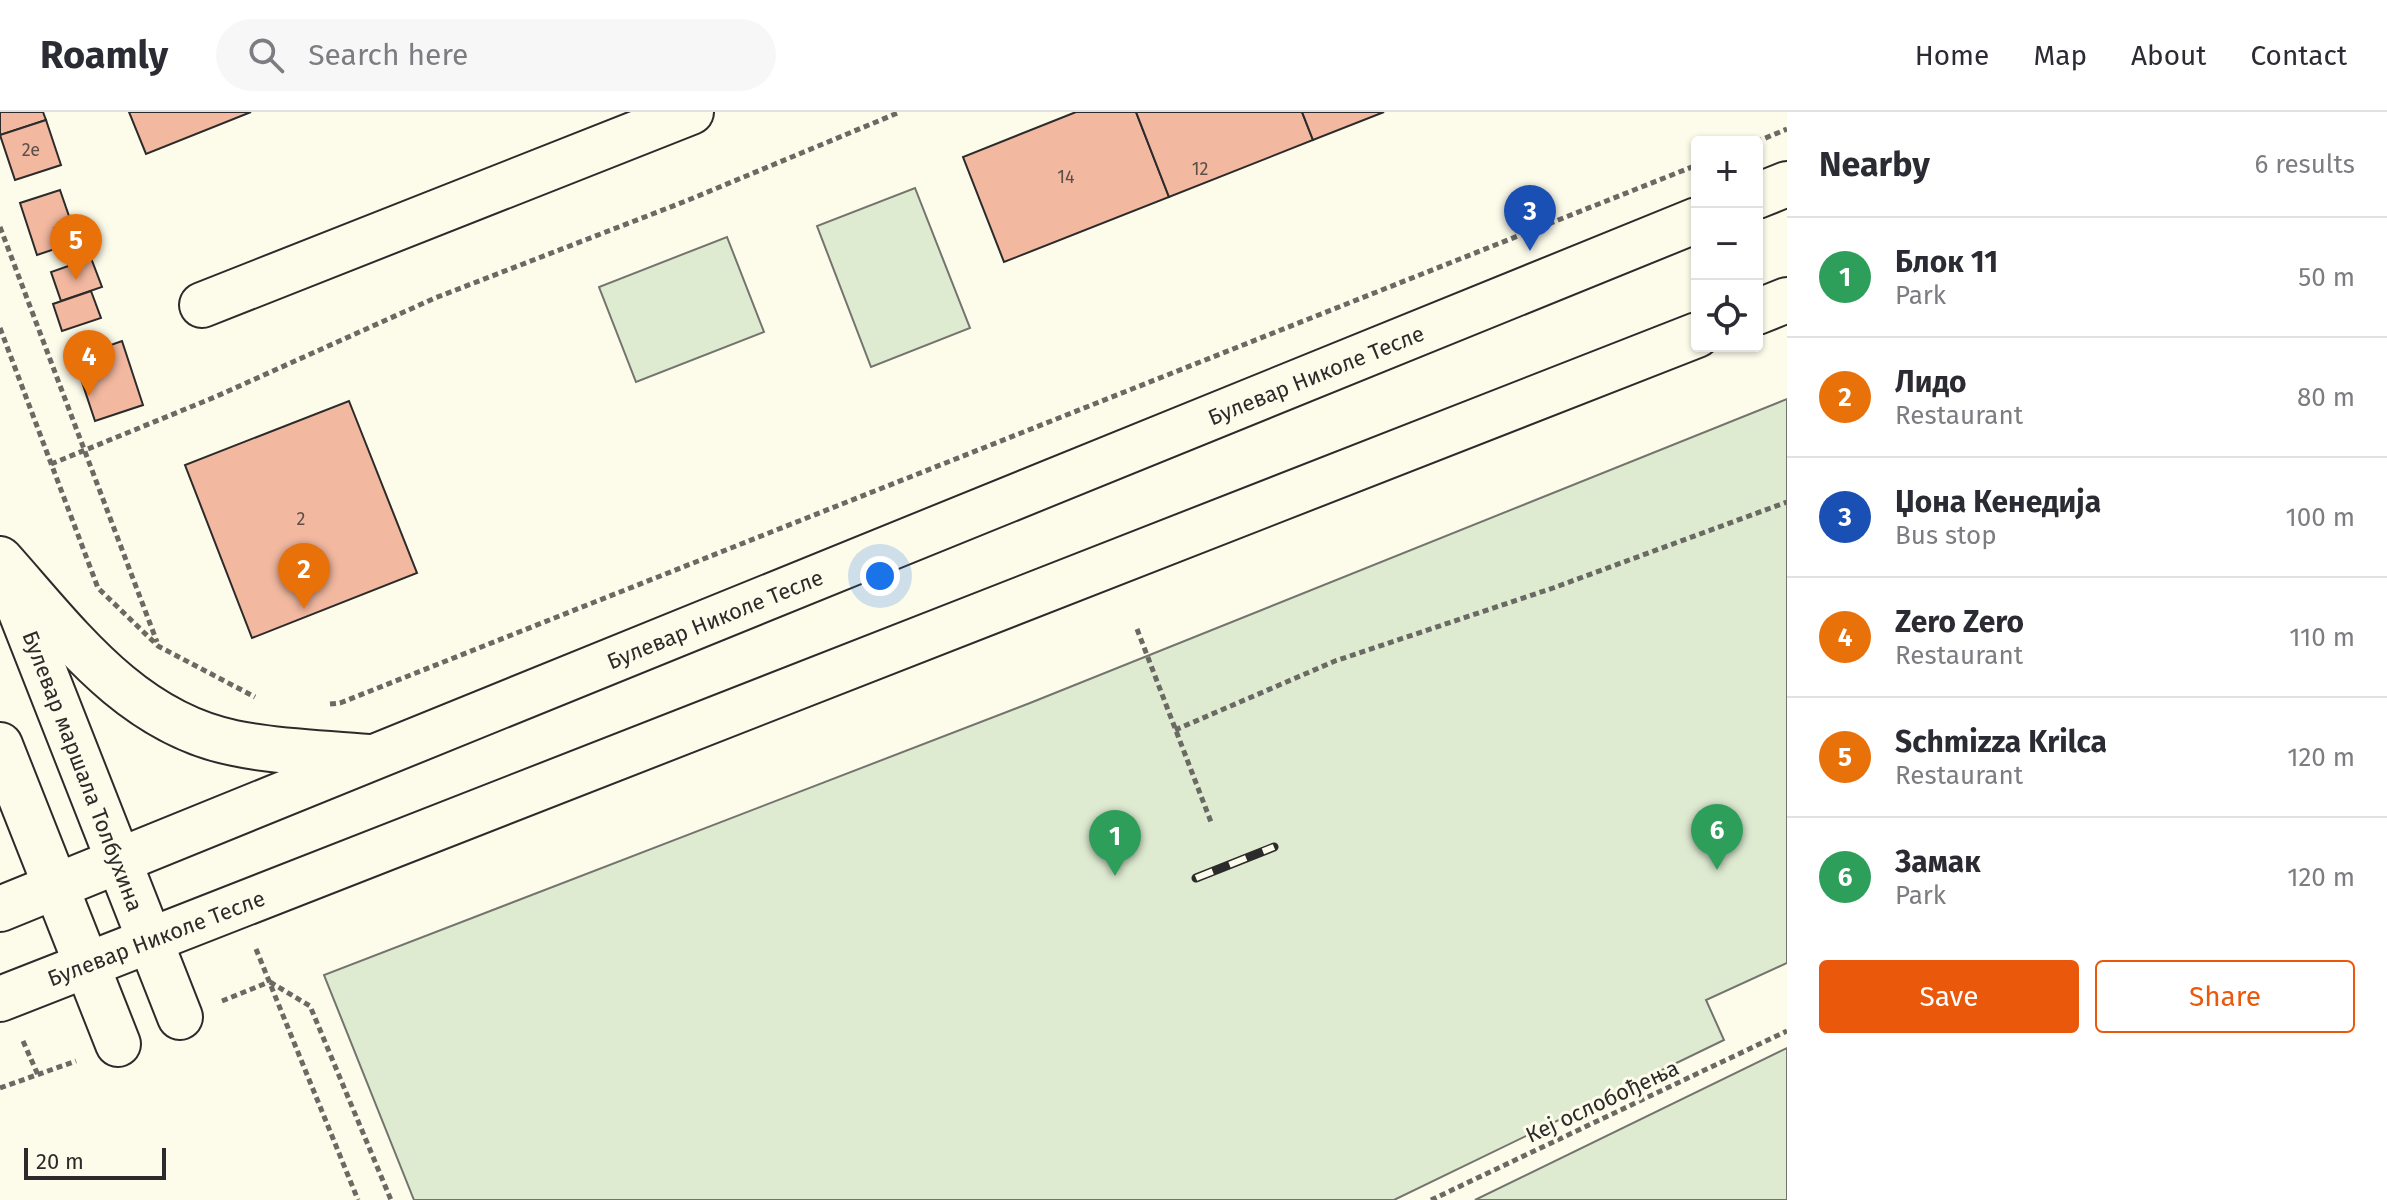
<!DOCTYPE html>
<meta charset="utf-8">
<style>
body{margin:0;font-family:"Fira Sans",sans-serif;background:#f7f7f7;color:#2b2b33}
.controls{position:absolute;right:24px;top:24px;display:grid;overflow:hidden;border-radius:8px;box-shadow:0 2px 6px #0004}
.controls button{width:72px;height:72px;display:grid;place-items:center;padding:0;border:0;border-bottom:2px solid #e1e1e2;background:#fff;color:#2b2b33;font:40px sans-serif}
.scale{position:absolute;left:24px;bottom:20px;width:142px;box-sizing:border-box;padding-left:8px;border:4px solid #2b2b2b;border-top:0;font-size:22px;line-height:28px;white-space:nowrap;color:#2b2b2b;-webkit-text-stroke:6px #fdfbea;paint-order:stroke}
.you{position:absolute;left:880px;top:464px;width:28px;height:28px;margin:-20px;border:6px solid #fff;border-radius:50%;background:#1a73e8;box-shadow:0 0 0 12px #1a73e833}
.badge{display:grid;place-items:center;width:52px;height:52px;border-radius:50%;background:#ea580c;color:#fff;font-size:26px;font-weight:700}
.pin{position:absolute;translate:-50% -66px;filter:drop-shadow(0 2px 4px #0008)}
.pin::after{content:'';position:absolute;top:42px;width:28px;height:24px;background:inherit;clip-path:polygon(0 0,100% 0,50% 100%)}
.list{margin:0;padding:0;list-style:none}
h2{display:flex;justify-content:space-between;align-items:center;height:104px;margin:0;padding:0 32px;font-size:34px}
h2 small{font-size:26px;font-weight:400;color:#7c7c81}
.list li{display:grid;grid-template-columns:52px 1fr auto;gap:24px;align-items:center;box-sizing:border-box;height:120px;padding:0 32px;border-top:2px solid #e1e1e2}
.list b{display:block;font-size:30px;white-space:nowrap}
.list p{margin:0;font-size:26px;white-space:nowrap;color:#7c7c81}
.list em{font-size:26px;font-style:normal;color:#7c7c81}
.actions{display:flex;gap:16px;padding:24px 32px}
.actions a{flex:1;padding:18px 0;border:2px solid #ea580c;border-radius:8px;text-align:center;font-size:28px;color:#ea580c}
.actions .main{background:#ea580c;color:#fff}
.icon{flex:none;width:44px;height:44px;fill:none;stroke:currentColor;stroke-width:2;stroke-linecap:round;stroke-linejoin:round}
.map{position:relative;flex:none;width:1787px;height:1088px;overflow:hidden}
header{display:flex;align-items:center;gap:48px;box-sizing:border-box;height:112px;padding:0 40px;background:#fff;border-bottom:2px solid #e1e1e2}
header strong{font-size:38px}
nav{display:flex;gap:44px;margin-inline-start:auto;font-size:28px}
.search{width:560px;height:72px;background:#f7f7f7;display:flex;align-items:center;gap:20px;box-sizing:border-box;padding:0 28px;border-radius:44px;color:#7c7c81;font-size:30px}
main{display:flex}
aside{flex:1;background:#fff}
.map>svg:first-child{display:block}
</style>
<header>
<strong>Roamly</strong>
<div class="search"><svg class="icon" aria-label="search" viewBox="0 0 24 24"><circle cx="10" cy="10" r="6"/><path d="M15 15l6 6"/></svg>Search here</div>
<nav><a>Home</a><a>Map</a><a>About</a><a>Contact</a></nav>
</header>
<main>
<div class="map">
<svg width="1787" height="1088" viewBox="0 0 1787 1088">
<rect width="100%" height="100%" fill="#fdfbea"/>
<g fill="#deebd1" stroke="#74746e" stroke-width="2">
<polygon points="915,76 970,216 871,255 817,114"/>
<polygon points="727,125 764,220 636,270 599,175"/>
<polygon points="1787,287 1787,851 1706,888 1724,928 1394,1088 414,1088 324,863 1030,591"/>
<polygon points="1787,936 1787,1088 1475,1088"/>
</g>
<g fill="#f2b8a0" stroke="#2b2b2b" stroke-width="2">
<polygon points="0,0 43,0 46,8 0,23"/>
<polygon points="129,0 251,0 146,42"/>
<polygon points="1076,0 1136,0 1169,85 1004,150 963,45"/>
<polygon points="1136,0 1302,0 1313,28 1169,85"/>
<polygon points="1302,0 1384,0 1313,28"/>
<polygon points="46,8 61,53 15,68 0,23"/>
<polygon points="60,78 71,110 54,116 61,135 37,143 20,91"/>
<polygon points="91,146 102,175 61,189 51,160"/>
<polygon points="91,179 101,206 62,219 53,192"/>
<polygon points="122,229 143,293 95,309 74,246"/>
<polygon points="349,289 417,461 252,526 185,353"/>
</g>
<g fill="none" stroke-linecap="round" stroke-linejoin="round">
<g stroke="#2b2b2b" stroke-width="48">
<g id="minor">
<polyline points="202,193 691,0"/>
<polyline points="2,452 180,905"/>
<polyline points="0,633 118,932"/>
</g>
</g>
<g stroke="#2b2b2b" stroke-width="48">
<g id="major">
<polyline points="1757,84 1787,72"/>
<polyline points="1757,200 1787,188"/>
<path d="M0,447C67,522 130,610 234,631C275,640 325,641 368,645"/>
<polyline points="0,797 1697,108"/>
<polyline points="0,887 1697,223"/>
</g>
</g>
<g stroke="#6a6964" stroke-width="5" stroke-dasharray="6 4" stroke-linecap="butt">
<polyline points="1756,30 1787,17"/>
<polyline points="0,115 157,530"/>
<polyline points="0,216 98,476 158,534 255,585"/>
<polyline points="51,352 215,285 435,186 686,89 900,0"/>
<polyline points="1137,517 1211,710"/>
<polyline points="330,592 340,591 1697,53"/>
<polyline points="1175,618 1335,549 1553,476 1787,390"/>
<polyline points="256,837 358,1088"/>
<polyline points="270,870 310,894 391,1088"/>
<polyline points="222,889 269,870"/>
<polyline points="23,929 38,963"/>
<polyline points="0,976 76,949"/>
<polyline points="1431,1088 1787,919"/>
</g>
<use href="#minor" stroke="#fdfbea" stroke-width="44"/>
<use href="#major" stroke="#fdfbea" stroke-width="44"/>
<g stroke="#2b2b2b" stroke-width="9">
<polyline id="rail" points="1196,766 1274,735"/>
</g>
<use href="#rail" stroke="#fdfbea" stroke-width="6" stroke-dasharray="18" stroke-linecap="butt"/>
</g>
<g text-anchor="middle" stroke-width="6" stroke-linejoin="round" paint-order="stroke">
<g font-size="18" fill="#5d4e48">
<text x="31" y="44">2e</text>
<text x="1200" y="63">12</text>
<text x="1066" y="71">14</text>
<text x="301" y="413">2</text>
</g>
<g font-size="22" fill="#2b2b2b" stroke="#fdfbea">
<text transform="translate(1316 263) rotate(-22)" y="8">Булевар Николе Тесле</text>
<text transform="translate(715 507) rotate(-22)" y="8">Булевар Николе Тесле</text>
<text transform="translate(83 659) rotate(69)" y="8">Булевар маршала Толбухина</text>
<text transform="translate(156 826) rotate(-21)" y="8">Булевар Николе Тесле</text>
<text transform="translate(1602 989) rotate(-25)" y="8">Кеј ослобођења</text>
</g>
</g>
</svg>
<div class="controls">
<button>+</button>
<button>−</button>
<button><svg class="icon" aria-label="locate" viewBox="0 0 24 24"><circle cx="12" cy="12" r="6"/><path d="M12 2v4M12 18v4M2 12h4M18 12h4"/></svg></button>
</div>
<div class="scale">20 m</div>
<div class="you"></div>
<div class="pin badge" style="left:1115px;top:764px;background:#2e9e5b">1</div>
<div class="pin badge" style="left:304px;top:497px;background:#e8710a">2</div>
<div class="pin badge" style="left:1530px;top:139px;background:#1a4fb4">3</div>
<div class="pin badge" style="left:89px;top:284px;background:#e8710a">4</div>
<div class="pin badge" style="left:76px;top:168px;background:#e8710a">5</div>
<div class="pin badge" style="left:1717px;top:758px;background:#2e9e5b">6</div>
</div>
<aside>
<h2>Nearby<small>6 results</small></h2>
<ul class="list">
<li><span class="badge" style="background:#2e9e5b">1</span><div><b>Блок 11</b><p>Park</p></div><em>50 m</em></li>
<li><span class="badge" style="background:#e8710a">2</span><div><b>Лидо</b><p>Restaurant</p></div><em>80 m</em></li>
<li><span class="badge" style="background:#1a4fb4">3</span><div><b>Џона Кенедија</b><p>Bus stop</p></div><em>100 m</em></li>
<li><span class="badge" style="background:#e8710a">4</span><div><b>Zero Zero</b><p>Restaurant</p></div><em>110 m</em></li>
<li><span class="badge" style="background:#e8710a">5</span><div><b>Schmizza Krilca</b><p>Restaurant</p></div><em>120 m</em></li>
<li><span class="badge" style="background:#2e9e5b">6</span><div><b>Замак</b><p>Park</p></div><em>120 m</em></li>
</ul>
<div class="actions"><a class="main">Save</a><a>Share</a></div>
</aside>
</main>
